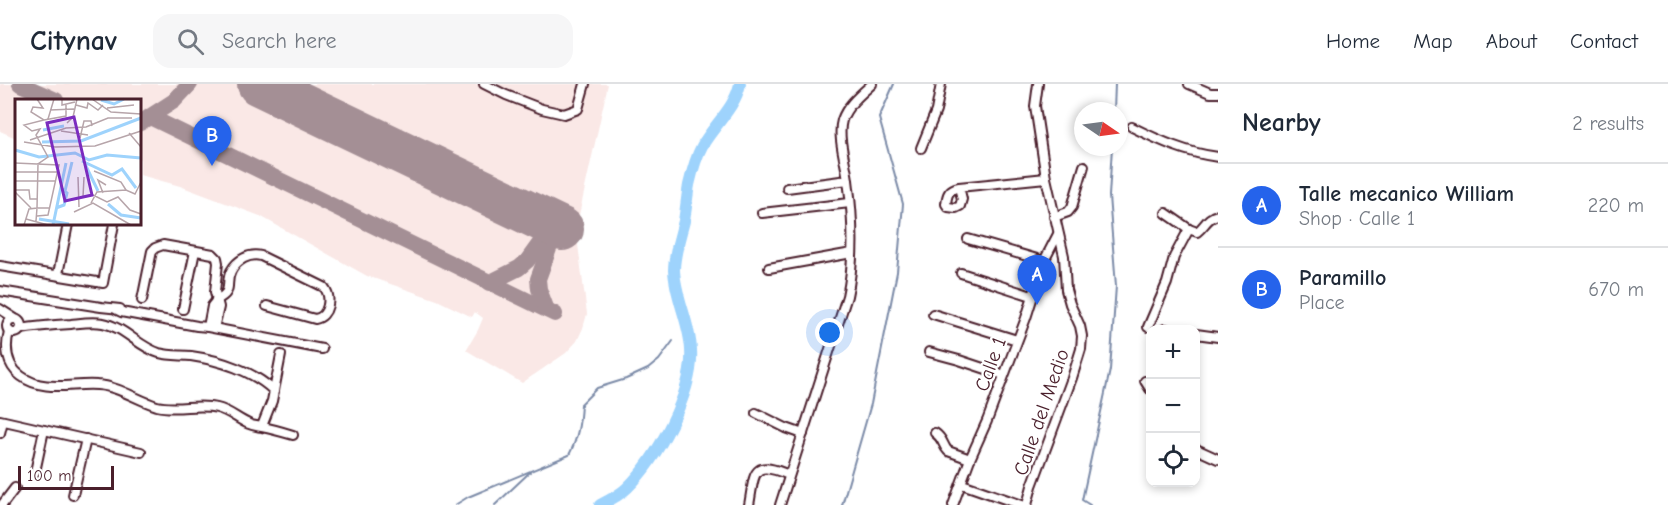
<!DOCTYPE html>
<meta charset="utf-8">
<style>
body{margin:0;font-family:"Comic Neue",sans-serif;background:#f6f6f7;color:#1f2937}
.controls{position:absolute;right:18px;bottom:18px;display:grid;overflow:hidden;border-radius:12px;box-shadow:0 3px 9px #0003}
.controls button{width:54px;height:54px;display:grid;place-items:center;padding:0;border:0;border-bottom:2px solid #e0e1e3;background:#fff;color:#1f2937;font:30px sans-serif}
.compass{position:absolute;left:1074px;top:18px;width:54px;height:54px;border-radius:50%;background:#fff;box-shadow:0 3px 9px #0003;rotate:103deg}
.scale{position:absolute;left:18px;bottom:15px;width:96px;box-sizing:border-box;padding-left:6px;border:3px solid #4a1f2b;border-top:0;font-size:16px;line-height:21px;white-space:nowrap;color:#4a1f2b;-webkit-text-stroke:4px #fff;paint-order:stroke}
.you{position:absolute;left:830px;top:249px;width:21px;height:21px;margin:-15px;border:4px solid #fff;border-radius:50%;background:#1a73e8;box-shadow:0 0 0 9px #1a73e833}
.badge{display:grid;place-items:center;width:39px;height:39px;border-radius:50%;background:#2563eb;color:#fff;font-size:20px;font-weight:700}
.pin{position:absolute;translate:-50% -50px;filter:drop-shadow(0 2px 3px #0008)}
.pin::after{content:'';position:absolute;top:32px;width:21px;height:18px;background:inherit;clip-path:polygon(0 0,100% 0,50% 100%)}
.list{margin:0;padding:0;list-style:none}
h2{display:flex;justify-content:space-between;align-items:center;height:78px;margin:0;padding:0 24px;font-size:26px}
h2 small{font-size:20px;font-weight:400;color:#747a83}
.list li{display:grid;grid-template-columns:39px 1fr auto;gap:18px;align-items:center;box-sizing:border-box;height:84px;padding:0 24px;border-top:2px solid #e0e1e3}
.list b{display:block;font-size:22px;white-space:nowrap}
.list p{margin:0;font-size:20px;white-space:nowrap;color:#747a83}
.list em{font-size:20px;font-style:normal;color:#747a83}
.icon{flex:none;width:33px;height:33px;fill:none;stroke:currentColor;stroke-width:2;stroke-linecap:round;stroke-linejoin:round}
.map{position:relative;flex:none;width:1218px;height:421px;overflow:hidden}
header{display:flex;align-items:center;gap:36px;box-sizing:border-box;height:84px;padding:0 30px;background:#fff;border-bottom:2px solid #e0e1e3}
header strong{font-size:28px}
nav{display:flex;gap:33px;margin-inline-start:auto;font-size:21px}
.search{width:420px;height:54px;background:#f6f6f7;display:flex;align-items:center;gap:15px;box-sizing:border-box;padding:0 21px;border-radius:18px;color:#747a83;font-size:22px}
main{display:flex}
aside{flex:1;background:#fff}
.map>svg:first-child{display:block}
</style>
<header>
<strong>Citynav</strong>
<div class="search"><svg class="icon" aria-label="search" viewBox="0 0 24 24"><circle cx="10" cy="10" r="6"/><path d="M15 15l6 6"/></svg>Search here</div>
<nav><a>Home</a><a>Map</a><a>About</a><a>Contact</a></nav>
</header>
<main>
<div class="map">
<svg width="1218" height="421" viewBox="0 0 1218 421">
<rect width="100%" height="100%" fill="#fff"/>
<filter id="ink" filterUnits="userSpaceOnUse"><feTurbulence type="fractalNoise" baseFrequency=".0167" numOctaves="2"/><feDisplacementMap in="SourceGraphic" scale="12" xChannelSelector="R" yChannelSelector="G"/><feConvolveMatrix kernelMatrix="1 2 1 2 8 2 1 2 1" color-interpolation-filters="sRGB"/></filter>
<g filter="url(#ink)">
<polygon fill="#fae8e6" points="0,0 608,0 576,145 587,230 583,244 577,257 566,269 522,299 466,266 478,246 483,234 475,228 472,233 437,216 367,192 260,132 180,102 140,91 140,16 16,16 16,54 0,47"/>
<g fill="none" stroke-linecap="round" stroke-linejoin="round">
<g stroke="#7c8ba8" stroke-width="2">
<polyline points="1114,27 1115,0"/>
<path d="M455,421L468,413L569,371C578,354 580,339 581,320L597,304L626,295L648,285L659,276L673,257"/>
<polyline points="495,421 530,388"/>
<polyline points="842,421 871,320 897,188 903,120 879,34 894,0"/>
<polyline points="1090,421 1082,416 1110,286 1116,202 1109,112 1112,63"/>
</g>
<path stroke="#9ed3fc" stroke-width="12" d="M600,421C610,416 620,411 627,404C657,375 694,308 691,266C690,239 675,213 674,186C674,170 680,153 684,137C686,125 687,113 689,101C692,88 696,73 702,62C714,41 735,24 740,0"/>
<g stroke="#a48f95" stroke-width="16">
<polyline points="20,0 56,16"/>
<polyline points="150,33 555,230"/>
<polyline points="140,39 174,17 190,0"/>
<polyline points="489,199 519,184 527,177 553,141"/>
<polyline points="547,226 539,205 538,195 554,151"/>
</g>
<polyline stroke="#a48f95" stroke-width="44" points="259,0 562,145"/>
<g stroke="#4a1f2b" stroke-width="12">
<g id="minor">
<polyline points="484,0 506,11 542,25 564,30 578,25 585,0"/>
<polyline points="1189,0 1210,9 1218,9"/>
<path d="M1132,43C1160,57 1187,69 1218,73"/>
<polyline points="921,64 936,27 941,0"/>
<path d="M959,103L962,115L960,122L956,124L948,123L946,120C947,110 949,105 959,103L1046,94"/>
<polyline points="787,104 848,96"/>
<polyline points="762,129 850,119"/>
<path d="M1166,129L1189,145L1197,148C1205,142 1207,133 1218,131"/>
<polyline points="1054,133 1068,128 1072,123 1084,82"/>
<polyline points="968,155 1044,177"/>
<polyline points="0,182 103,199 114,140"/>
<polyline points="769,184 852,169"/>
<polyline points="961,189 1032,212"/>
<polyline points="58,190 68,140"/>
<polyline points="0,207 101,223 120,225"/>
<polyline points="142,216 152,167 155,164 163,161 213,170 217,174 218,179 215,208 219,223 214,244"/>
<path d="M216,216C235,207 224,200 231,187C237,176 249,169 261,172L324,203C332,213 329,233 315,235L267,222"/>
<polyline points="0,225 14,234"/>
<polyline points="183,225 195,167"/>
<polyline points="117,226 121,228 197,242 208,243 322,265"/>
<polyline points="933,230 1017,256"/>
<circle cx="14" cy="242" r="7"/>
<polyline points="208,243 212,222 216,217"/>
<polyline points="1148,243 1167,199 1174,173 1189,145"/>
<path d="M21,245C38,242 54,241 71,240C81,239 92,237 103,239C124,243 139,263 159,269C170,272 181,271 191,272C220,276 253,287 274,307"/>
<polyline points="1165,245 1169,246"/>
<path d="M9,247C5,263 6,281 21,292C44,309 72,299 97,301C118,302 137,316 157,322C177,327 197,319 217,324C230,327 237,335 249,340C253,342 258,342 262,343C273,345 283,348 293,351"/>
<polyline points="1196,250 1218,253"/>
<polyline points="929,268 959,276 1004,291"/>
<polyline points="1145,297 1150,305"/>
<polyline points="756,329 786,344 803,350"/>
<polyline points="0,336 141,368"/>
<polyline points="262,342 272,317 281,271"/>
<polyline points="0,349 3,337"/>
<path d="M935,349C944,355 942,361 948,367L970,375"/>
<polyline points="1196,365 1218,375"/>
<polyline points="35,388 44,346"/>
<polyline points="962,400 1022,421"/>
<polyline points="73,411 86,355"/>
<polyline points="2,421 15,404"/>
<path d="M749,421C755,389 751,375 789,391"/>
<path d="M780,421L847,212C855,176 853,133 848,96C846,79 837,53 842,36C847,21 861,10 872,0"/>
<polyline points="953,421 970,375 987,337 1026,234 1044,177 1058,150"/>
<polyline points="1027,421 1032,402 1072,294 1081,265 1082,252 1080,242 1070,220 1066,206 1064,172 1046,94 1035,22 1038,0"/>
</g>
</g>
<use href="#minor" stroke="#fff" stroke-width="8"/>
</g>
</g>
<g text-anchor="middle" stroke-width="4.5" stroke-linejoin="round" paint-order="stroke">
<g font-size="20" fill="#4a1f2b" stroke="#fff">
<text transform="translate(990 280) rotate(-70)" y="7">Calle 1</text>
<text transform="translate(1041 328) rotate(-71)" y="7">Calle del Medio</text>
</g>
</g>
<g transform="translate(15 15)">
<rect width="126" height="126" fill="#fff"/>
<path fill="none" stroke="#9ed3fc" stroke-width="3" d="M86,1L99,5L109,0M28,31L49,27M27,43L66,42L126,19M0,51L24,58L60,54L74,61L92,56L126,59M67,62L97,76L107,70L121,89M70,65L83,92M50,92L57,63M93,105L106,116L126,119M41,109L49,106L52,94L46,89M24,120L54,125M38,126L51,64"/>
<path fill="none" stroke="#b7a5aa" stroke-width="1.5" d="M47,0V6L60,3M77,0L96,13L126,15M61,6L72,9L73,4L83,11L88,6M92,9L119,6M35,11L59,10M33,20L39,0M29,21L51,17V6M52,24L58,18L62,0M46,32L73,36M114,34L126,48M65,39L69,22H76L77,27M15,41L51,29L71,28L93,19H117M9,43L40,48L80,47L126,32M0,64L44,66L33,116L22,117M79,72L106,83L111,91M0,73H43M63,78L64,108M0,82H41M0,91H14L15,100H22M0,93L16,109M88,94L83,81L91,86M76,95L92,103L103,98L115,111L126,115M68,98L69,78M76,104L82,93L111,91L120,95L126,83M59,113L78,104L116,126M11,120L33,126M21,122L22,109H35M9,126L14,110L22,109L23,65L33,58L21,36L25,30L17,32L9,26L29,21L16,13L18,8L28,9L22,0"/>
<path fill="#7b2cbf" fill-opacity="0.15" stroke="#7b2cbf" stroke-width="3" d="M59,18L77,96L50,102L32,24Z"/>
<rect width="126" height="126" fill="none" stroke="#4a1f2b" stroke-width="3"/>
</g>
</svg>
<div class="controls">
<button>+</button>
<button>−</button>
<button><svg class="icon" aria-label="locate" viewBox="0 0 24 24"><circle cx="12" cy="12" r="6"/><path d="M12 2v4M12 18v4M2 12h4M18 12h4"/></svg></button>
</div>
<svg class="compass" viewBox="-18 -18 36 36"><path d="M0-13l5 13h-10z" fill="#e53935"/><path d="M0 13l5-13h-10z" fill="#747a83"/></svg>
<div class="scale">100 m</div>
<div class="you"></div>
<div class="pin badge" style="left:1037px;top:221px">A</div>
<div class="pin badge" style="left:212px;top:82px">B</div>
</div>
<aside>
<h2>Nearby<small>2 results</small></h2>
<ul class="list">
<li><span class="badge">A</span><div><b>Talle mecanico William</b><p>Shop · Calle 1</p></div><em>220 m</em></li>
<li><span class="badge">B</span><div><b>Paramillo</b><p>Place</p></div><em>670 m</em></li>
</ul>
</aside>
</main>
